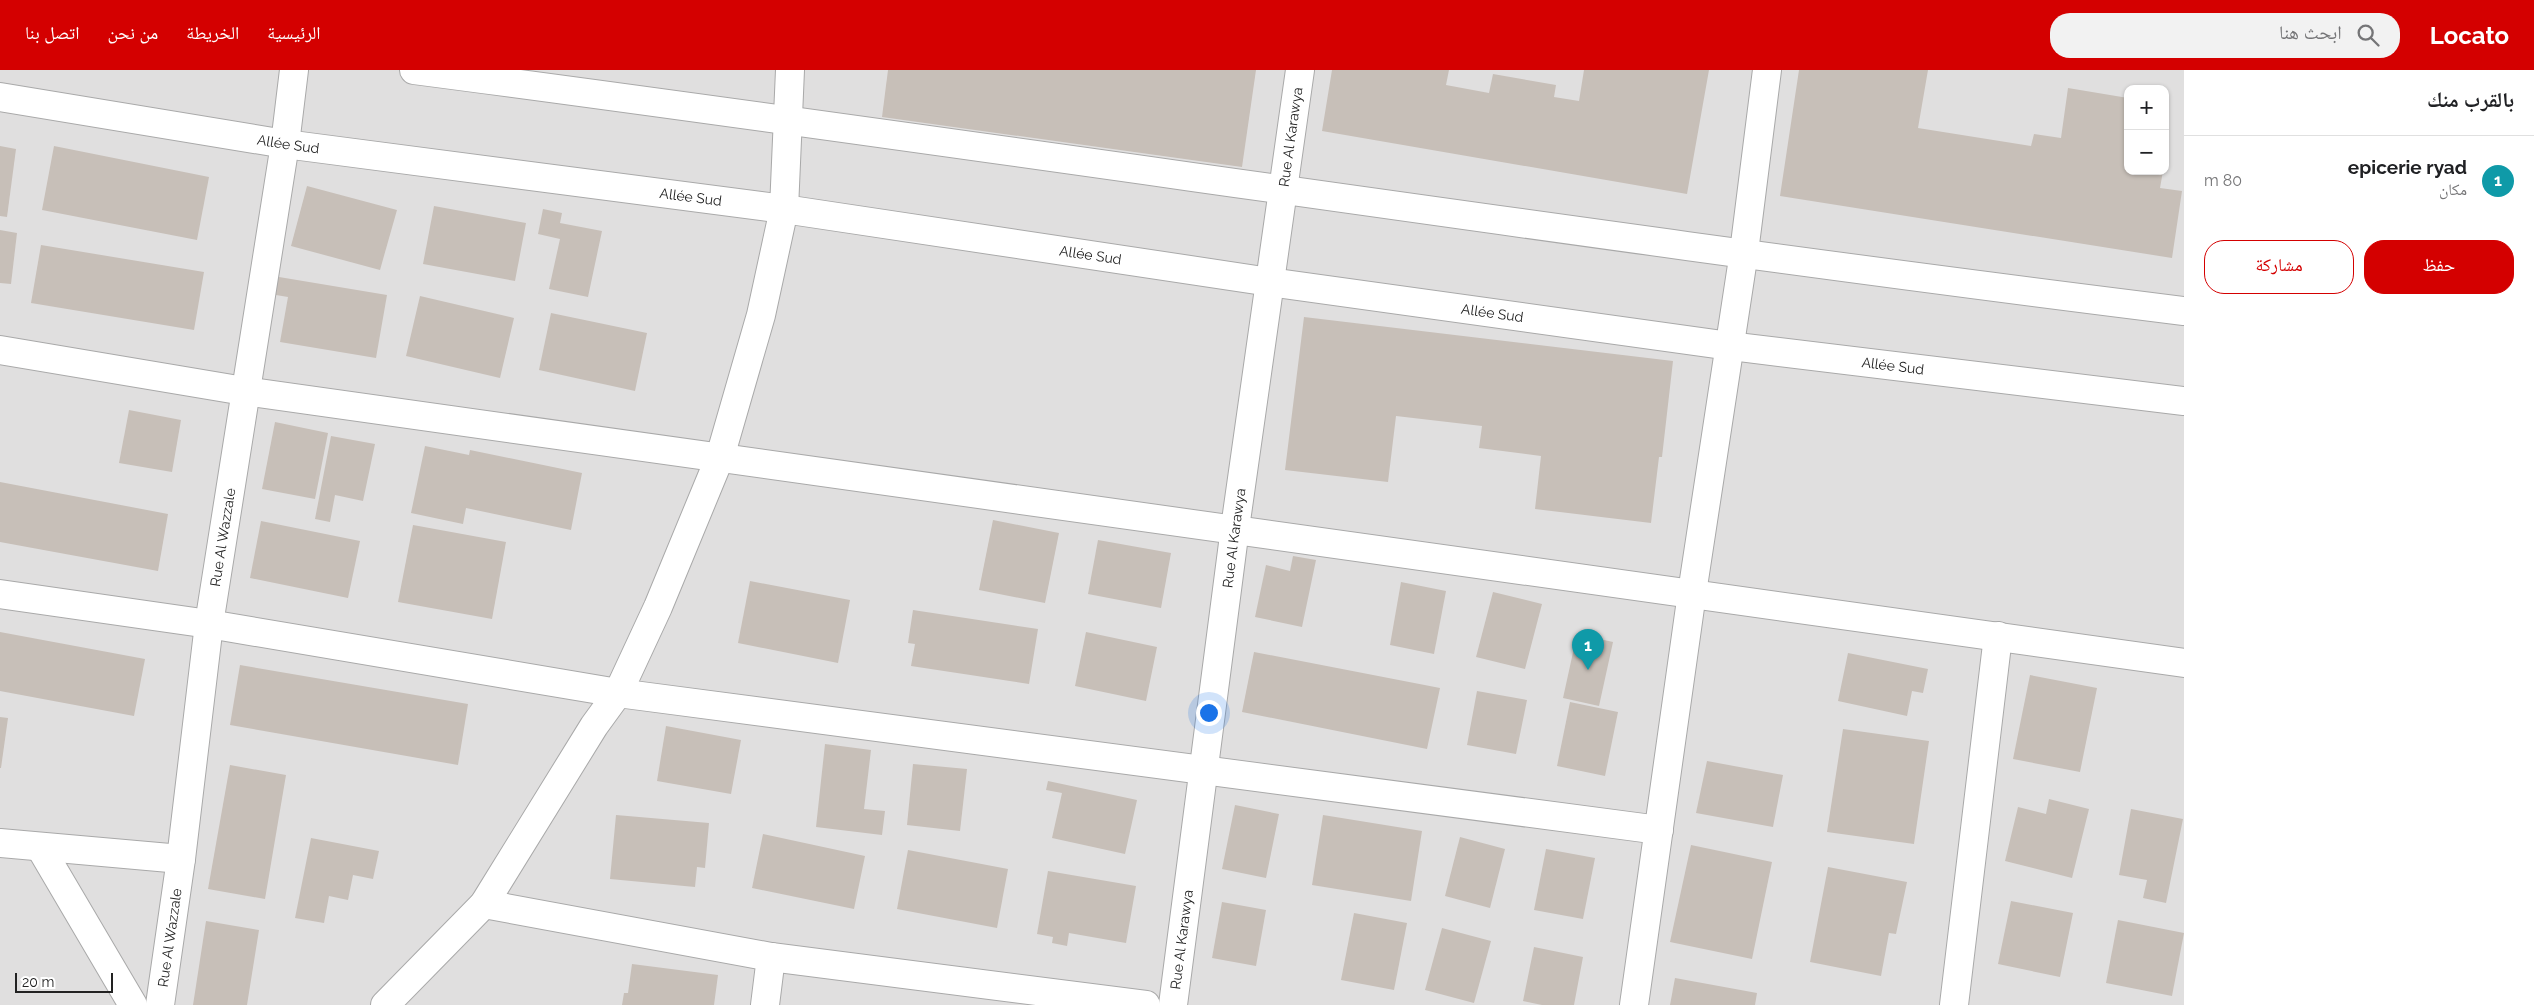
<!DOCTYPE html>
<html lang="ar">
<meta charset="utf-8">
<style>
body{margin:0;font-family:Raleway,"Noto Naskh Arabic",sans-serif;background:#f2f2f2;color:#202124;direction:rtl}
.controls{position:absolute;right:15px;top:15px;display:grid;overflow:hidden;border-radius:10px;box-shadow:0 1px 4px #0004}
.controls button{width:45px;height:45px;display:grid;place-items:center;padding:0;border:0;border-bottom:1px solid #e0e0e0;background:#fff;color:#202124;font:25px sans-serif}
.scale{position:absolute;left:15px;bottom:12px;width:98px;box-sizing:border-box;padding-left:5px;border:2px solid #222;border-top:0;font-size:14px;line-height:18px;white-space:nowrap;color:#222;-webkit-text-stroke:4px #fff;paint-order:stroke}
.you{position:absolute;left:1208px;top:642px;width:18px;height:18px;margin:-12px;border:4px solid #fff;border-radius:50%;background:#1a73e8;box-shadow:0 0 0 8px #1a73e833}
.badge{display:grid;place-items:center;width:32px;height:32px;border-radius:50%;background:#d40000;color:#fff;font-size:16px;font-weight:700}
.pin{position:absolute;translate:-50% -41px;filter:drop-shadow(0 1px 2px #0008)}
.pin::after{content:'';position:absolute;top:26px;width:18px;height:15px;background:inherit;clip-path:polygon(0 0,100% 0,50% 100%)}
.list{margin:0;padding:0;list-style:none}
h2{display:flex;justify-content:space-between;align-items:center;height:65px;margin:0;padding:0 20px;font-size:21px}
h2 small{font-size:16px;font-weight:400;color:#757577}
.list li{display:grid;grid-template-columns:32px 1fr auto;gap:15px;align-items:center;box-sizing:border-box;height:90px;padding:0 20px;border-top:1px solid #e0e0e0}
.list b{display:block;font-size:19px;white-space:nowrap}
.list p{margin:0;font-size:16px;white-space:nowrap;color:#757577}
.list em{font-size:16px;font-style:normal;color:#757577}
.actions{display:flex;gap:10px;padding:15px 20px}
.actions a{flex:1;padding:11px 0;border:1px solid #d40000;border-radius:20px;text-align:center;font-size:18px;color:#d40000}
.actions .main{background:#d40000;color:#fff}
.icon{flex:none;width:28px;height:28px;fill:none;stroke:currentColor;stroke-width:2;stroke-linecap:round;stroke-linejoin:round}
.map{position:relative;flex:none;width:2184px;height:935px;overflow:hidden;direction:ltr}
header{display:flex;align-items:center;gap:30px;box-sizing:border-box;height:70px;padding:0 25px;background:#d40000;color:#fff}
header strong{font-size:24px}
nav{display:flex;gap:28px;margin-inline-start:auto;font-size:18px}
.search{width:350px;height:45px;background:#f2f2f2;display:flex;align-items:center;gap:12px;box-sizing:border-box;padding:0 18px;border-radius:20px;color:#757577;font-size:19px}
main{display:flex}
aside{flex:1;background:#fff}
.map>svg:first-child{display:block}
</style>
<header>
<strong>Locato</strong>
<div class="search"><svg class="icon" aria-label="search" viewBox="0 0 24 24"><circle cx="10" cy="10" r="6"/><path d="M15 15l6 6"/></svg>ابحث هنا</div>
<nav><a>الرئيسية</a><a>الخريطة</a><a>من نحن</a><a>اتصل بنا</a></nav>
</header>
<main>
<aside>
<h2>بالقرب منك<small></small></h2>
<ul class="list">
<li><span class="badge" style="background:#0f9aa8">1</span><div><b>epicerie ryad</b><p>مكان</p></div><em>80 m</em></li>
</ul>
<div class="actions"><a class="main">حفظ</a><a>مشاركة</a></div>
</aside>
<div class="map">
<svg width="2184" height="935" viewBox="0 0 2184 935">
<rect width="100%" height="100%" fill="#f2efe9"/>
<path fill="#e0dfdf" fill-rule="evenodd" d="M0,0H2184V935H0ZM2128,19H2165V101H2128Z"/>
<g fill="#c7bfb8">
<polygon points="888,0 1256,0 1242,97 882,47"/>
<polygon points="1332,0 1449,0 1446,15 1489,23 1493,4 1556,15 1554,27 1579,31 1584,0 1709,0 1687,124 1322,61"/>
<polygon points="1799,0 1928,0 1918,58 2031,76 2034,64 2061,68 2068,18 2128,28 2128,101 2163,101 2160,118 2182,121 2172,188 1780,126"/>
<polygon points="0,76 16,79 7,147 0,146"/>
<polygon points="54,76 209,107 197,170 42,140"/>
<polygon points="307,116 397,140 380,200 291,176"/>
<polygon points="434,136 526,153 515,211 423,194"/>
<polygon points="543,139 562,143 560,153 602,161 588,227 549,219 560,169 538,164"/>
<polygon points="0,160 17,163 11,214 0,213"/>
<polygon points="41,175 204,202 194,260 31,233"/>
<polygon points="273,206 387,225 376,288 280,272 288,227 270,224"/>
<polygon points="420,226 514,248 500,308 406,286"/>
<polygon points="551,243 647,263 635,321 539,300"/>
<polygon points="1304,247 1673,291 1662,387 1659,387 1651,453 1535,439 1541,386 1479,378 1482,356 1396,346 1388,412 1285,400"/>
<polygon points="129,340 181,350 172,402 119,393"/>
<polygon points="275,352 328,363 315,429 262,419"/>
<polygon points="331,366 375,374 363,431 335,425 330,452 315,449"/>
<polygon points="425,376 469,385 470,380 582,403 571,460 466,438 463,454 411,443"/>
<polygon points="0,412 168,444 158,501 0,472"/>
<polygon points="993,450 1059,463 1045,533 979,520"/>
<polygon points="261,451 360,471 348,528 250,508"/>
<polygon points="413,455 506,472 492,549 398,532"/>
<polygon points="1098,470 1171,483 1161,538 1088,524"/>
<polygon points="1293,486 1316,490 1302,557 1255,547 1266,495 1290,501"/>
<polygon points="750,511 850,530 838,593 738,573"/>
<polygon points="1401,512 1446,521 1434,584 1390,575"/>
<polygon points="1493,522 1542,534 1525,599 1476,587"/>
<polygon points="913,540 1038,559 1029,614 911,596 915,574 908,573"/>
<polygon points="0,562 145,589 134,646 0,621"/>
<polygon points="1086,562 1157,577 1146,631 1075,616"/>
<polygon points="1577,564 1613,572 1599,636 1563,628"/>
<polygon points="1254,582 1440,618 1427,679 1242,642"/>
<polygon points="1848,583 1928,599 1923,623 1912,621 1907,646 1838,631"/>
<polygon points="240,595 468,634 458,695 230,655"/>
<polygon points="2030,605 2097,618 2080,702 2013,689"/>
<polygon points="1477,621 1527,630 1516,684 1467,675"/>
<polygon points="1570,632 1618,642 1605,706 1557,696"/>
<polygon points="0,647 8,648 1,698 0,698"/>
<polygon points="666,656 741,670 731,724 657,711"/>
<polygon points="1843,659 1929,671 1914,774 1827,762"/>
<polygon points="825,674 871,680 864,739 885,741 882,765 816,757"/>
<polygon points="1707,691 1783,705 1773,757 1696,743"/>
<polygon points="913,694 967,699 960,761 907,755"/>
<polygon points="230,695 286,705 265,829 208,819"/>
<polygon points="1048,711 1137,730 1125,784 1052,768 1062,723 1046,720"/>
<polygon points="2049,729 2089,739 2072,808 2005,791 2018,737 2046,744"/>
<polygon points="1235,735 1279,744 1266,808 1222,799"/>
<polygon points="2131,739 2183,749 2166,833 2143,828 2147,810 2119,805"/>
<polygon points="616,745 709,753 705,798 697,797 695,817 610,809"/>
<polygon points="1323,745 1422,761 1411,831 1312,815"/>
<polygon points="763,764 865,786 854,839 752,818"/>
<polygon points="1460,767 1505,779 1490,838 1445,826"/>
<polygon points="311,768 379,781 373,809 353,805 348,830 329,826 324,853 295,848"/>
<polygon points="1691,775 1772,792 1752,889 1670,872"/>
<polygon points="1546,779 1595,788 1583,849 1534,840"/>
<polygon points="908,780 1008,799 997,858 897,839"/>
<polygon points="1828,797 1907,812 1896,864 1889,863 1881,906 1810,892"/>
<polygon points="1048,801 1136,816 1126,873 1069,863 1067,876 1052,873 1053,867 1037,864"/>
<polygon points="2011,831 2073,843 2060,907 1998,894"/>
<polygon points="1222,832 1266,840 1256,896 1212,888"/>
<polygon points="1354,843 1407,853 1394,920 1341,910"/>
<polygon points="2118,850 2184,863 2172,926 2106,913"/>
<polygon points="206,851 259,860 247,935 193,935"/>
<polygon points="1442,858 1491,871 1474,933 1425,920"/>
<polygon points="1534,877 1583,887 1574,935 1542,935 1523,931"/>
<polygon points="632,894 718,905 714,935 622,935 624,923 628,923"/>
<polygon points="1675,908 1757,923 1755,935 1670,935"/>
</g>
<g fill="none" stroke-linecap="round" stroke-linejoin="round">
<g stroke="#a9a9a9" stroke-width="30">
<g id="minor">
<path d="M414,0C1005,77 1593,168 2184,241"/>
<path id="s1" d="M0,27L285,74L784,139L1270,212L1730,276L2184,331"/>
<polyline points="0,280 244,321 2184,593"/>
<polyline points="0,524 209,554 618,623 1659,760"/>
<polyline points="0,773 181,789"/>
<polyline points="40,777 133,935"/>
<polyline points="484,834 771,887 1146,935"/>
<path id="s2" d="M160,935L181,789L209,554L285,74L294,0"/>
<polyline points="385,935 484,834 594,656 618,623 658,537 720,387 761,245 784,139 790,0"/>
<polyline points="765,935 771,887"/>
<path id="s3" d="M1173,935L1235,458L1300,0"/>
<polyline points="1634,935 1692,523 1744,182 1767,0"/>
<polyline points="1954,935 1998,566"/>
</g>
</g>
<use href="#minor" stroke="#fff" stroke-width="28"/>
</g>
<g text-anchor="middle" stroke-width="5" stroke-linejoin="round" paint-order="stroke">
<g font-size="14" fill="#222" stroke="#fff">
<text dy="5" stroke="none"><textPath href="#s3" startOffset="876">Rue Al Karawya</textPath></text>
<text dy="5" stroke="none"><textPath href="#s1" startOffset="292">Allée Sud</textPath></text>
<text dy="5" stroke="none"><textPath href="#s1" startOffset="698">Allée Sud</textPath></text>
<text dy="5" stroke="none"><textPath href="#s1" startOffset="1102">Allée Sud</textPath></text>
<text dy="5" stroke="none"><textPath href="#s1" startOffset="1508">Allée Sud</textPath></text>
<text dy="5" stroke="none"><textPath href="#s1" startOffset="1912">Allée Sud</textPath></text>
<text dy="5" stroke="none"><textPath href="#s2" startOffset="472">Rue Al Wazzale</textPath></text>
<text dy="5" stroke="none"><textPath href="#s3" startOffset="471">Rue Al Karawya</textPath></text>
<text dy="5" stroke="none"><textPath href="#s2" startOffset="68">Rue Al Wazzale</textPath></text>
<text dy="5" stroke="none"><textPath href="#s3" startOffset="66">Rue Al Karawya</textPath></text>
</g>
</g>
</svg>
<div class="controls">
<button>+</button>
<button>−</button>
</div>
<div class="scale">20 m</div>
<div class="you"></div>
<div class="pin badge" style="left:1588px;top:600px;background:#0f9aa8">1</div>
</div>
</main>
